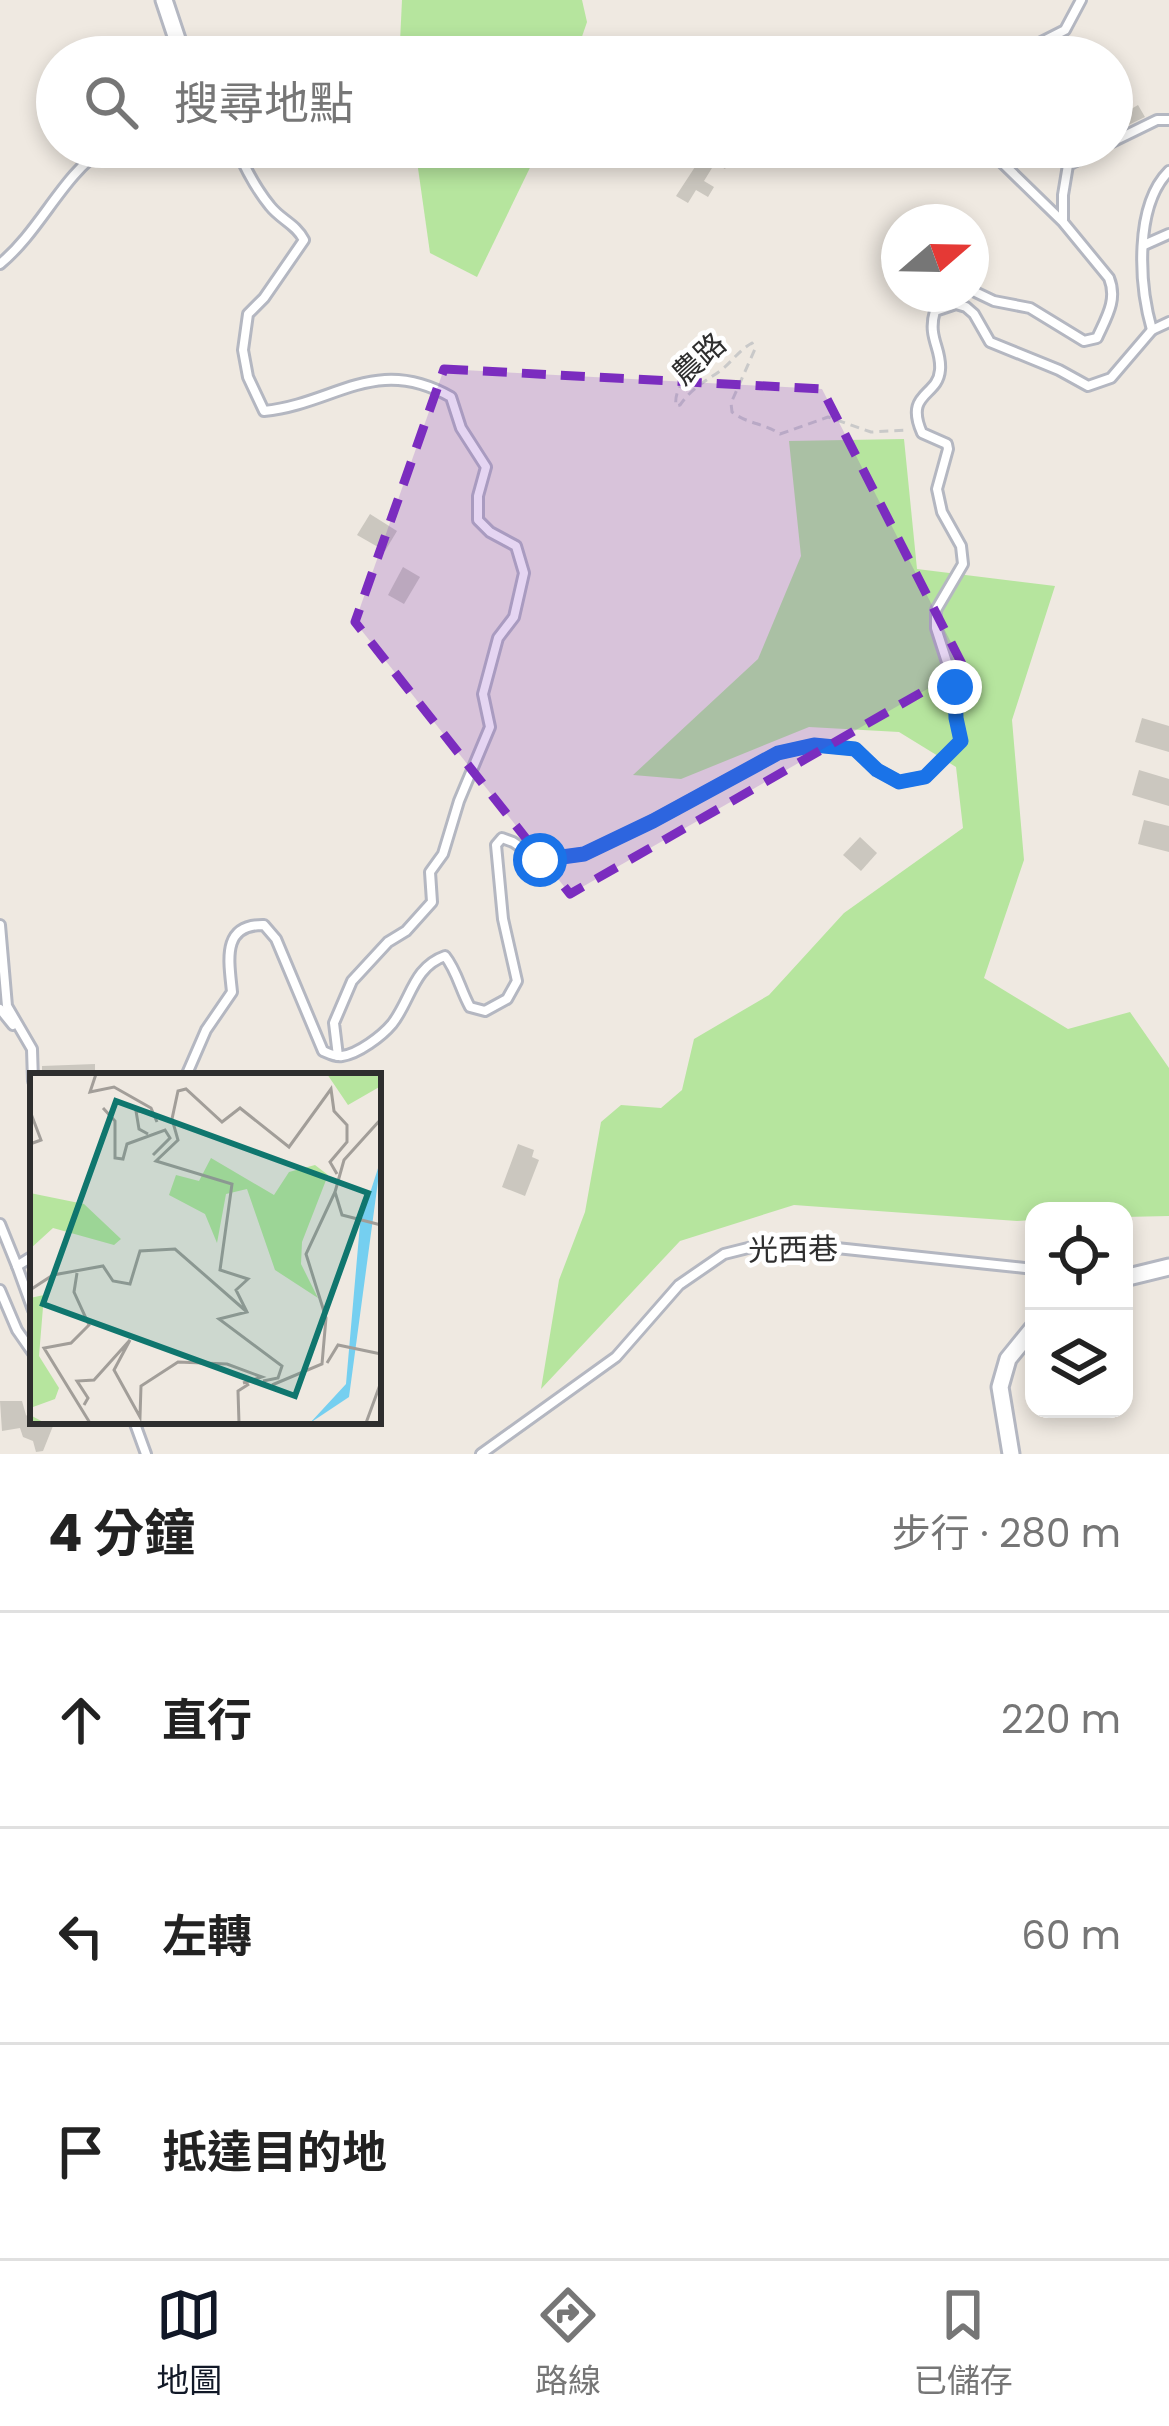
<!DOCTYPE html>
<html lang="zh-TW">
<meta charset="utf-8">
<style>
body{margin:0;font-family:Poppins,"Noto Sans TC",sans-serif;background:#f2f2f2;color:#222}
.controls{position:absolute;right:36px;bottom:36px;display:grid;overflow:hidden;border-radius:24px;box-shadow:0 6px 18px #0003}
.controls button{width:108px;height:108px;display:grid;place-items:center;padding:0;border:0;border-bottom:3px solid #e0e0e0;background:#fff;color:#222;font:60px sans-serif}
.compass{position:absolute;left:881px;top:204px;width:108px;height:108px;border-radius:50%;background:#fff;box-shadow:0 6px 18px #0003;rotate:70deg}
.stop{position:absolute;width:36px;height:36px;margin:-27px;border:9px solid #1a73e8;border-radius:50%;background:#fff}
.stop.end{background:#1a73e8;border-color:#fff;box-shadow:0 3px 12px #0008}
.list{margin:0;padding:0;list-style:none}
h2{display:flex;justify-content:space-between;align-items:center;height:156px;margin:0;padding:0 48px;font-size:51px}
h2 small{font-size:39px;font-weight:400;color:#767676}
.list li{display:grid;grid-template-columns:78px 1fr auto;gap:36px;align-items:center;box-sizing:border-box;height:216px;padding:0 48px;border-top:3px solid #e0e0e0}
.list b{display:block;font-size:45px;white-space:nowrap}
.list em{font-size:39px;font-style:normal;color:#767676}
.icon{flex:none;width:66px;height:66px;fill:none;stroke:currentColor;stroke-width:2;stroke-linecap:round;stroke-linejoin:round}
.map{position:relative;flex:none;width:1169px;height:1454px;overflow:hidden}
.search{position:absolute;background:#fff;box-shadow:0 6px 18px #0003;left:36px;right:36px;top:36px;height:132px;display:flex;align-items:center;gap:30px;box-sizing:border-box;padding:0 42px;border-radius:66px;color:#767676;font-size:45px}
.sheet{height:804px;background:#fff}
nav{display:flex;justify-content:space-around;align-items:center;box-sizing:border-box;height:168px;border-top:3px solid #e0e0e0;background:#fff;font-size:33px;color:#767676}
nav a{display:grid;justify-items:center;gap:6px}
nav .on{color:#111827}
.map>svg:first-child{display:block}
</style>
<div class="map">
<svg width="1169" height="1454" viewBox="0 0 1169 1454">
<rect width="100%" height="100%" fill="#efe9e1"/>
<g fill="#b6e59e">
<polygon points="402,0 582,0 587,22 575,57 402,57 400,42"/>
<polygon points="415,147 540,147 477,277 430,253"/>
<polygon points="904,439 917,569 1055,586 1012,720 1024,860 984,978 1068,1029 1130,1012 1169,1068 1169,1216 1124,1217 1124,1211 1034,1211 1034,1220 1017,1221 794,1205 680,1241 541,1389 559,1280 585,1212 601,1122 621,1105 661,1108 682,1090 694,1039 769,995 844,913 963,828 956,767 899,732 809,727 681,779 633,775 758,659 801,556 789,441"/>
</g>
<g fill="#cbc7bf">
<polygon points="1120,103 1126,112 1138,105 1145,117 1112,133 1112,108"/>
<polygon points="708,147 731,160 725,169 715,163 704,181 714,187 708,197 696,190 688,203 676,196"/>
<polygon points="370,514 397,531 385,551 357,535"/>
<polygon points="403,567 420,577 404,604 388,595"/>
<polygon points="1142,718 1169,726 1169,752 1135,742"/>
<polygon points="1139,770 1169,779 1169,806 1132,795"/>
<polygon points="1144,820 1169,826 1169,852 1138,844"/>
<polygon points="860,837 877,853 861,871 843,855"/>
<polygon points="95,1064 95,1076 42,1076 42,1066"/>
<polygon points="518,1144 534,1150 532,1157 539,1160 525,1196 502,1187"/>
<polygon points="0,1401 22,1401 26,1415 33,1421 55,1421 43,1451 36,1452 33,1441 23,1437 20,1428 2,1431"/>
</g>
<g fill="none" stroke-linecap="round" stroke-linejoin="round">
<g stroke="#b4b7c1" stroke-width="14">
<g id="service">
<polyline points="1012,57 1065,30 1081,0"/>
<polyline points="1112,142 1157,120 1169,120"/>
<path d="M236,147C245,168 256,189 270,206C281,220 296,224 304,240L264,298L248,314L243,350L248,377L264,411C335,404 375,354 451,397L461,428L486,467L478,496V520L490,532L516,546L524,573L514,617L498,638L483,694L490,727L459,801L443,854L430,872L432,902L406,931L388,942L352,981L334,1023L338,1056"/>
<polyline points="1063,220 1063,195 1068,165 1103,147"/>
<polyline points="1144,245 1169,234"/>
<path d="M0,264C41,230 61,177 105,147"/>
<path d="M971,290L994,301L1030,308L1084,341L1097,338C1106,318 1118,300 1109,278L1063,222L986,147"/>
<path d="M1152,330C1139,285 1134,206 1169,171"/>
<polyline points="0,925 7,1006 32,1049 33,1081"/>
<polyline points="0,1009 13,1025"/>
<path d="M186,1076L206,1030L232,992C229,961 221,924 264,925L276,939L323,1051C330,1054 335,1057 342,1056C358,1054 382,1036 392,1024C411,1000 413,967 445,956C457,971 460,989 470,1007L485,1011L507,999L517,981L503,919L496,845L502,838L513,842L540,860L584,854L653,821L778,753L814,745L855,749L877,770L899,782L925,777L961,741L956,718L955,687L936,628V610L963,564L961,546L942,512L937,489L948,449L947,444L922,433C904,392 938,397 940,370C942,348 927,338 935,311L956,304L966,307L974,314L990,342L1059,370L1088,386L1111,378L1152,330L1169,322"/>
<polyline points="0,1224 17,1266 33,1256"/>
<polyline points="17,1266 33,1310"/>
<polyline points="0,1290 17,1330 33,1353"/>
<polyline points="134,1421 146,1454"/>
<polyline points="481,1454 616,1357 679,1285 724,1254 760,1245 799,1244 1034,1269"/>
</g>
</g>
<g stroke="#b4b7c1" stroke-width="21">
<g id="minor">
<polyline points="164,0 183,57"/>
<polyline points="1124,1278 1169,1267"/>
<polyline points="1011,1454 1000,1387 1008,1359 1034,1327"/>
</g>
</g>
<path stroke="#c9c9c9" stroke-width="3" stroke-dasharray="9 6" stroke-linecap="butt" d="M698,354C695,374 673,384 676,406L680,405C693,387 703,383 720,371C732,362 739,350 752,343L755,349L731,403L732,412C747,424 764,423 780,434L828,417L871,432L909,430"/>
<use href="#service" stroke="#fff" stroke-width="8"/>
<use href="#minor" stroke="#fff" stroke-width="15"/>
</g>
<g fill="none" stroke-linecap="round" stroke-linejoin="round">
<polyline stroke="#1a73e8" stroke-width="15" points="540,860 584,854 653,821 778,753 814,745 855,749 877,770 899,782 925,777 961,741 956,718 955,687"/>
</g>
<path fill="#7b2cbf" fill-opacity="0.2" stroke="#7b2cbf" stroke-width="9" stroke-dasharray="24 15" stroke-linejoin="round" d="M444,369L822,389L964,668L570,894L355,622Z"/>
<g text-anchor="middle" stroke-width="9" stroke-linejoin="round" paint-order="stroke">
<g font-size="30" fill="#2e2e2e" stroke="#fff">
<text transform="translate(699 359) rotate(-42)" y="10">農路</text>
<text transform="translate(793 1250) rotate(-1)" y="10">光西巷</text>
</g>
</g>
<g transform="translate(30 1073)">
<rect width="351" height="351" fill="#efe9e1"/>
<path d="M297,1H351V13L318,32ZM181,85L244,122L259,99L285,92L298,102L272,169L271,191L288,225L245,197L217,116L196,121L187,170L175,141L139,122L146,102L169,108ZM0,120L54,131L91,166L84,172L23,155L0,176ZM14,222L9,283L29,315L25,326L3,334L2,343L15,350H0V225Z" fill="#b6e59e"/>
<path d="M351,86L319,324L280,350L316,311L330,151Z" fill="#75cff0"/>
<path fill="none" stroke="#a29e99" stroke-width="3" d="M66,1L60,19L84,14L121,35L127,49M73,35L85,48V85L93,86L97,71L135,57L140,65L123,82M0,38L11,67L0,71M116,39L106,38L109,56L118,61M351,46L314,87L305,119L312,142L351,152M47,200L44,219L59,252L41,270L14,275L60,350M0,217L23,202L73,193L83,208L100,211L110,178L145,176L217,239M297,290L308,272L351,281M233,308L248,305L252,293L189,246L217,239L206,217L218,206L190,197L202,111L126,88L148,67L142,46L148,18L156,16L192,49L210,35L259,74L301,16L304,38L317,52V69L300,89L307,101M242,312L292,291L296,245L276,181L305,119M54,332L58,325L47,308L64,307L100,267L84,297L110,344L111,313L148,289L197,291L232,304L213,310M209,350L208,318L219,311M336,350L351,309"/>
<path fill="#0f766e" fill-opacity="0.15" stroke="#0f766e" stroke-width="6" d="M86,28L338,120L265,323L13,231Z"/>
<rect width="351" height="351" fill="none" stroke="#2e2e2e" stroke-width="6"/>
</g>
</svg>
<div class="controls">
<button><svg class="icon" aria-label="locate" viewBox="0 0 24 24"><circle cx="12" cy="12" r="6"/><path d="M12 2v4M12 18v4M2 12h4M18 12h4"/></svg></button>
<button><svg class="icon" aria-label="layers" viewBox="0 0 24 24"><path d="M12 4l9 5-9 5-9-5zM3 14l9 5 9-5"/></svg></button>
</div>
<svg class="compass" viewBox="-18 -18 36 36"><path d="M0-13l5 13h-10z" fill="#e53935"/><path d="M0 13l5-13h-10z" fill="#767676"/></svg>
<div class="stop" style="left:540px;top:860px"></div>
<div class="stop end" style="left:955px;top:687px"></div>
<div class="search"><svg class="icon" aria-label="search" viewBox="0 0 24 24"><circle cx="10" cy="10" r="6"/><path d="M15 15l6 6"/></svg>搜尋地點</div>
</div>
<section class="sheet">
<h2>4 分鐘<small>步行 · 280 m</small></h2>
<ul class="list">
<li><svg class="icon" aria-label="ahead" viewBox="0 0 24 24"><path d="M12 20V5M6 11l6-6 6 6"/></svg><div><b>直行</b></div><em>220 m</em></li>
<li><svg class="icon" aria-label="left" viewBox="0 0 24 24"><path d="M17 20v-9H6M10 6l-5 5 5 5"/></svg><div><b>左轉</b></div><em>60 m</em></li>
<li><svg class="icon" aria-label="arrive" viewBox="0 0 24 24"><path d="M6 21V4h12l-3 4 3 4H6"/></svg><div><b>抵達目的地</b></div></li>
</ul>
</section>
<nav>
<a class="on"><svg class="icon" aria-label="map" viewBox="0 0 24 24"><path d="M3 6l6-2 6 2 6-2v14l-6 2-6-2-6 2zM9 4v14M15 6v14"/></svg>地圖</a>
<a><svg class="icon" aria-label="directions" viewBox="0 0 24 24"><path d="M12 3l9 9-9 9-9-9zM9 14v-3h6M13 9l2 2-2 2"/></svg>路線</a>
<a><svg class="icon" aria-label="saved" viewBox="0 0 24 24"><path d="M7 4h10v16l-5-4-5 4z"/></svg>已儲存</a>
</nav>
